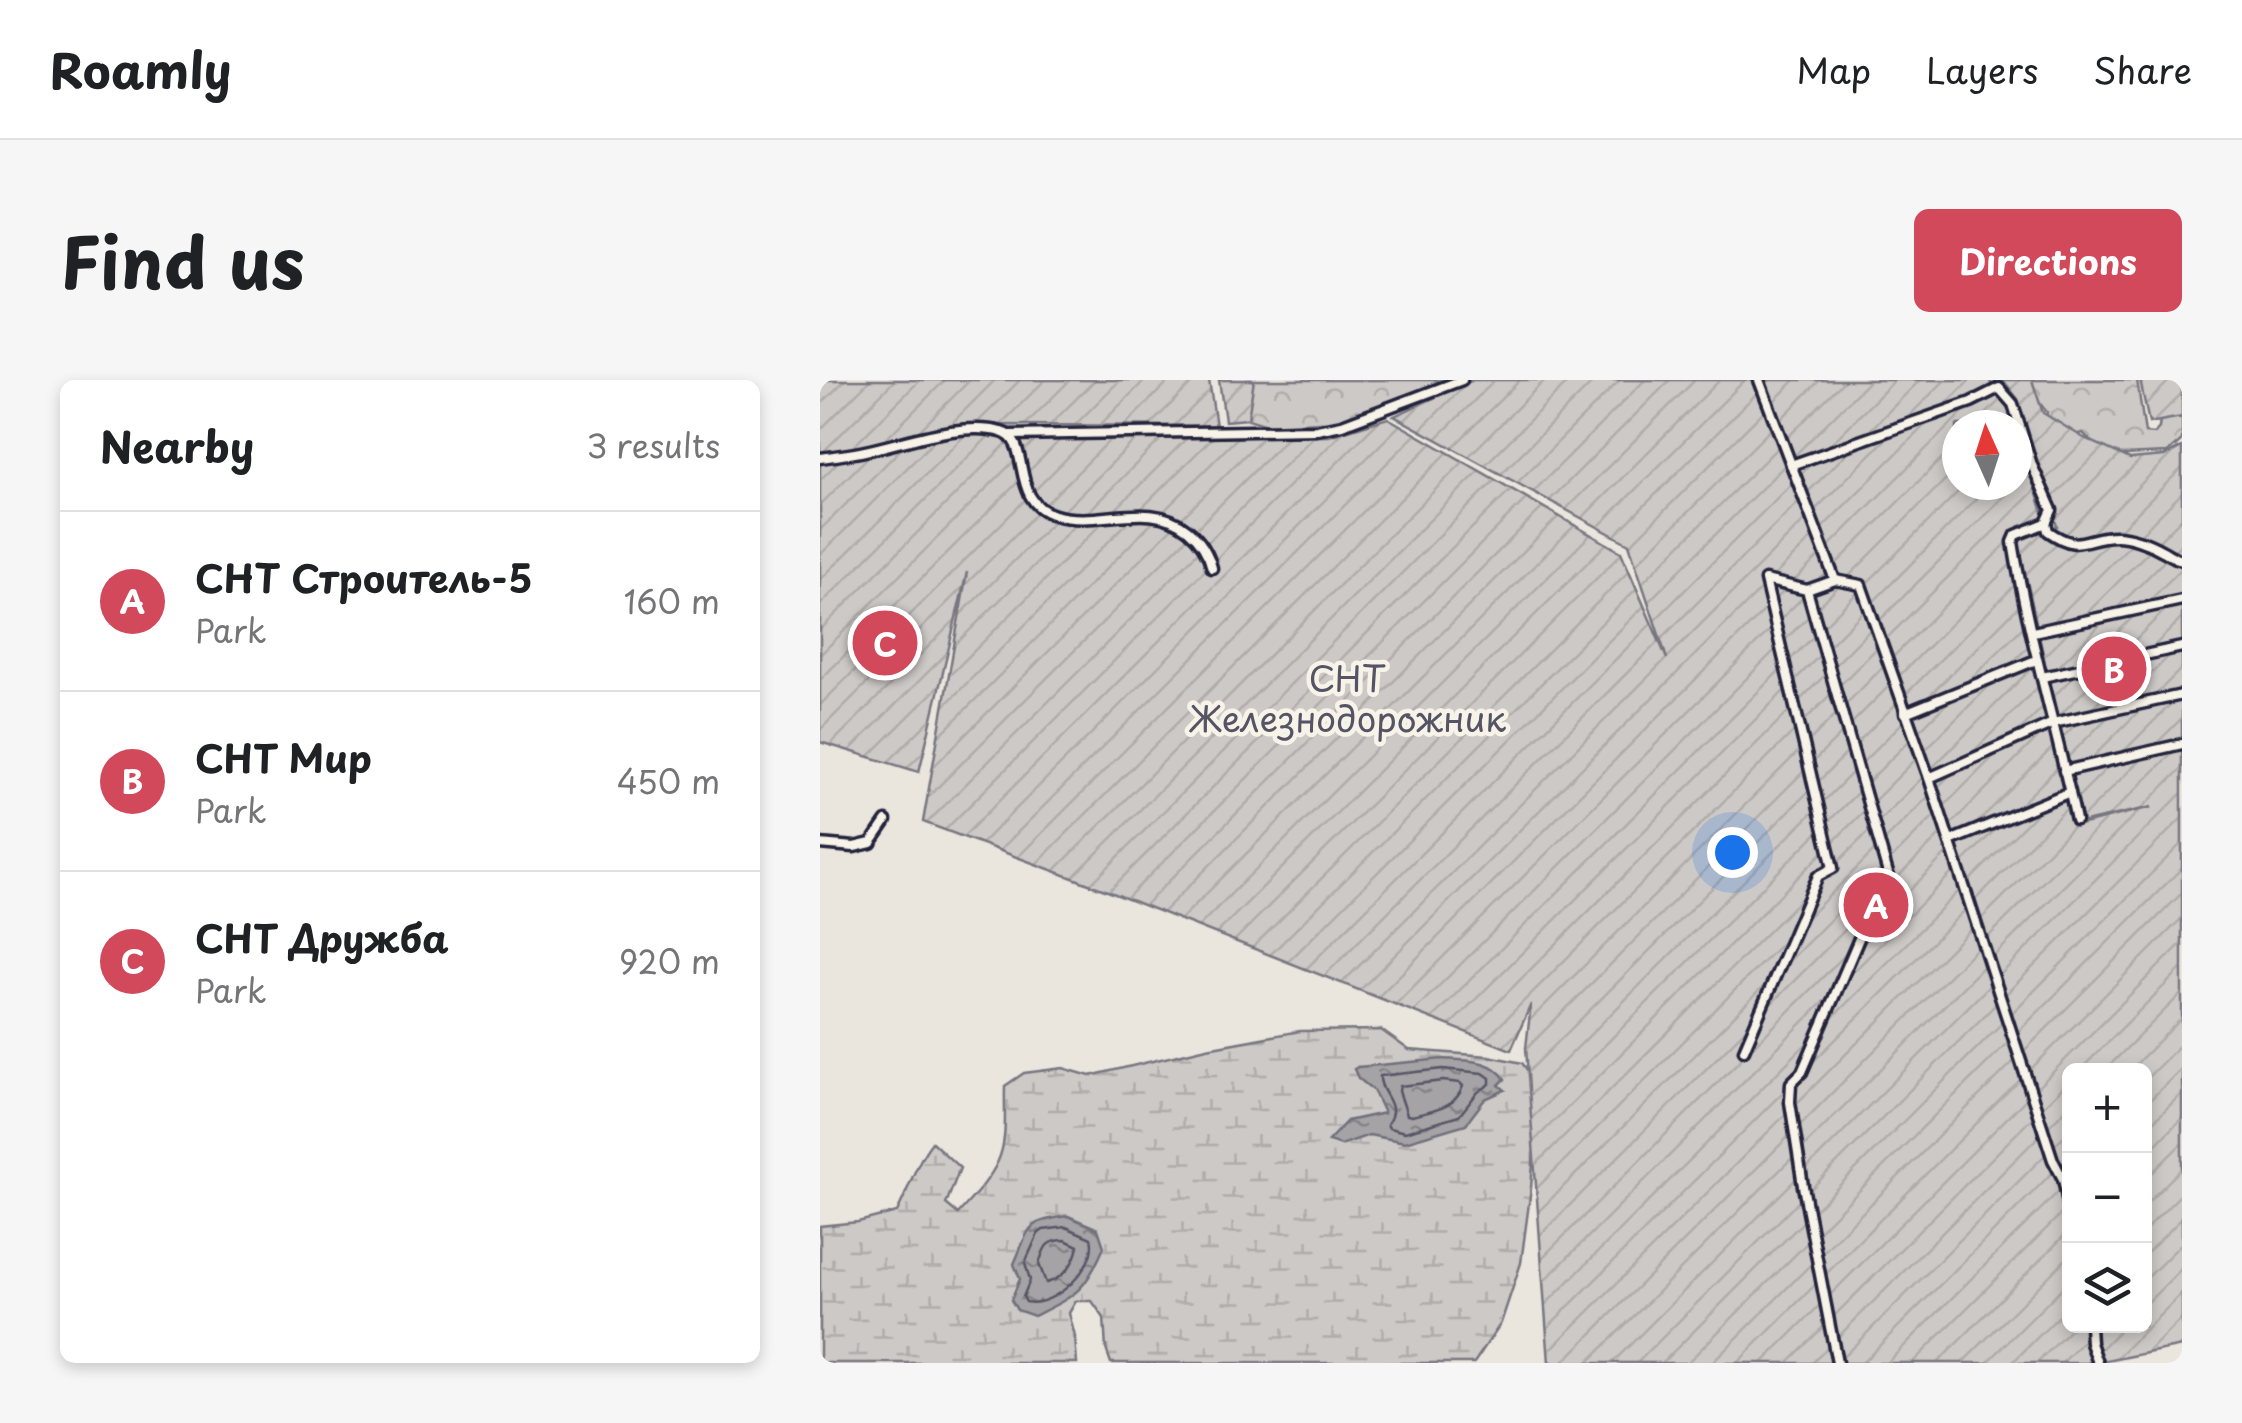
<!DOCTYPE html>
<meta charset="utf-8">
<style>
body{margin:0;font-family:"Playpen Sans",sans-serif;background:#f6f6f6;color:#202124}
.controls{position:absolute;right:30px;bottom:30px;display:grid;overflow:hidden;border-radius:15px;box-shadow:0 5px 15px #0003}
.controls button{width:90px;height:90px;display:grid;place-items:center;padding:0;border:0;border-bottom:2px solid #e0e0e0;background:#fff;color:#202124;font:50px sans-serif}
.compass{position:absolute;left:1122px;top:30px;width:90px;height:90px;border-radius:50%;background:#fff;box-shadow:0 5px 15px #0003;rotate:357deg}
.you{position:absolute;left:912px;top:472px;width:35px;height:35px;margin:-25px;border:8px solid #fff;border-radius:50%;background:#1a73e8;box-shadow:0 0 0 15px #1a73e833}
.badge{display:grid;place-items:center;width:65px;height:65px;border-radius:50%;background:#d1495b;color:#fff;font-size:32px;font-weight:700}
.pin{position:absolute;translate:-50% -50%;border:5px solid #fff;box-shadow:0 2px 10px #0006}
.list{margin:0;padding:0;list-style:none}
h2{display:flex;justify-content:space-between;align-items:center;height:130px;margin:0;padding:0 40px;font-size:42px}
h2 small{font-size:32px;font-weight:400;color:#757577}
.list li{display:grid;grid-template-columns:65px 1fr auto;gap:30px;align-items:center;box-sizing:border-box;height:180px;padding:0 40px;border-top:2px solid #e0e0e0}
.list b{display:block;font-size:38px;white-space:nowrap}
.list p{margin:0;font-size:32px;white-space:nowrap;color:#757577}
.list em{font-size:32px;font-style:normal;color:#757577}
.icon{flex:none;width:55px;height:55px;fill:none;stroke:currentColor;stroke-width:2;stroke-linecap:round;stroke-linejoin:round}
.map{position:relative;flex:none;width:1362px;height:983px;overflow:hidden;border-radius:15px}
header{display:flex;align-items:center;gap:60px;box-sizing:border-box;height:140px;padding:0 50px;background:#fff;border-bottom:2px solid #e0e0e0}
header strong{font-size:48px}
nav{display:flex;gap:55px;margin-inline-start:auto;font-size:35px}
.intro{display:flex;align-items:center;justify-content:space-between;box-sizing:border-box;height:240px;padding:0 60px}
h1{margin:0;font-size:70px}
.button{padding:25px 45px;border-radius:15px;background:#d1495b;color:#fff;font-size:35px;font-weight:700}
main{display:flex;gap:60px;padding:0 60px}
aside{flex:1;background:#fff;border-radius:15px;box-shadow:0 5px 15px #0003}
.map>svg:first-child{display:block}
</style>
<header>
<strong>Roamly</strong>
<nav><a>Map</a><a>Layers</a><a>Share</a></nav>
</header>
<div class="intro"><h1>Find us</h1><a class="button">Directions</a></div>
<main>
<aside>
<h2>Nearby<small>3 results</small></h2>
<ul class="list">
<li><span class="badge">A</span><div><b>СНТ Строитель-5</b><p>Park</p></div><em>160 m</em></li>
<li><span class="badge">B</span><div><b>СНТ Мир</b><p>Park</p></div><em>450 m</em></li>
<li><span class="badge">C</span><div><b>СНТ Дружба</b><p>Park</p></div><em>920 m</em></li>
</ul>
</aside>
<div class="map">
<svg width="1362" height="983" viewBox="0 0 1362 983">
<defs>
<pattern id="forest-crowns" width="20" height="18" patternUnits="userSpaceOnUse" patternTransform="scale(2.5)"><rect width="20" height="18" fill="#cdc9c6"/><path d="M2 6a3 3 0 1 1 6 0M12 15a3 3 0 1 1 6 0" fill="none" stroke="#b0acab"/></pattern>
<pattern id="wetland-marsh" width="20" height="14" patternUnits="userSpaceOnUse" patternTransform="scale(2.5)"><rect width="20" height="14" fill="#cdc9c6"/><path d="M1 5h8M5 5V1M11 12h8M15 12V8" fill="none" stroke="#b0acab"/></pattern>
<pattern id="garden-furrows" width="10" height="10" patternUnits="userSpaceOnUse" patternTransform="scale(2.5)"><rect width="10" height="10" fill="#cdc9c6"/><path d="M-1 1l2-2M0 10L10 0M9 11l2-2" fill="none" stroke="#b0acab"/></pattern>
<pattern id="water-ripples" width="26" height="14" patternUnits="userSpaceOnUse" patternTransform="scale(2.5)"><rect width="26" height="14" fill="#a6a3a6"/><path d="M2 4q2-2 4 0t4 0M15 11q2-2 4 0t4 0" fill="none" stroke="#878488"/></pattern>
</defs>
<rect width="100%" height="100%" fill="#eae6de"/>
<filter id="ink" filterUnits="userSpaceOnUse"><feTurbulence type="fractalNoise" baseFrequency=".01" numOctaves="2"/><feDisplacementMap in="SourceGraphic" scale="20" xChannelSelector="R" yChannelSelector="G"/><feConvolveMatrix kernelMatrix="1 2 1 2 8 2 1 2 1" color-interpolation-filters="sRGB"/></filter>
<g filter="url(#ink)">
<g fill="url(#forest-crowns)" stroke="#787680" stroke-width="2.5">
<polygon points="427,0 624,0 518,41 447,45 428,39 429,17"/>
<polygon points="1208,0 1317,0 1325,53 1334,54 1339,48 1340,40 1347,37 1362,38 1362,60 1347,73 1303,75 1279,70 1263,53 1249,57 1226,39 1227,32 1208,9"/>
</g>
<path fill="url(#wetland-marsh)" stroke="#787680" stroke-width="2.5" d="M561,650L589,670L669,676L702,683L717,703L718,720L711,808L701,883L681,943L654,983H291L286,969L284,938L272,921H256L249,933L255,957L257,983H0V846L38,842L77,832C89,809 96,782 112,762L140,788L126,824L138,834C152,818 169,801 178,781C188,759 184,730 185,706L204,693L243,688L270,696L387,668L480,651Z"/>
<g fill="url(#garden-furrows)" stroke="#787680" stroke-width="2.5" fill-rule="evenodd">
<path d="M0,0H389L396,46L173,45L171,57L509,56L568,38L801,172L847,279L809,164L574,36L653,0H1169L1187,25L1194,45H1137V105H1197V54L1225,138L1191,156L1211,272L1255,446L1332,427L1260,443L1198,160L1237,146L1207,59L1198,19L1183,0H1212L1223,33L1264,58L1310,79L1344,76L1362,67V966L1277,983H729L706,668L711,624L691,670L285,510L103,442L147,192L99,392L0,362ZM1250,691H1324V946H1250Z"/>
<polygon points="399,0 434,0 428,39 405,41"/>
<polygon points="1320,0 1362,0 1362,37 1329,43"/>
</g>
<g fill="url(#water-ripples)" stroke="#716f7b" stroke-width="2.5">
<path d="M623,679C646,681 671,678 685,699L679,705L685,710L665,719L646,744L585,762L549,755L521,765L508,761L527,741L564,733L553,710L538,698L534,689L538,687Z"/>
<path d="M248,836L278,849L284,867C265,912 256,915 214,936L197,930L191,920L200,899L194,884C211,846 204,842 248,836Z"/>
</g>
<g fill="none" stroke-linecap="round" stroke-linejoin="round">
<g stroke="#575666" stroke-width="2.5">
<path d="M623,689L663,693L670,698V704L658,712L639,736L585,752L569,748L567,744C582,723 559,715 560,696Z"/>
<path d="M623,701L640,703L643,706C635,729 614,730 592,736L587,735L579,711L580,706Z"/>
<path d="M246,847L271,858C279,886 233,929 206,922L203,917L210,900L205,883L218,854L223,850Z"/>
<path d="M245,860L258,866C255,883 243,899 226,903L219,884C225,866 225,861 245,860Z"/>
</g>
<g stroke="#22223b" stroke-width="15">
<g id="minor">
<polyline points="939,0 1015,200"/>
<polyline points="189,55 497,50 522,45 642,0"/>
<path d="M0,78C15,76 31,74 45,71C85,63 141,41 181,52C213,60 188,122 235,135C279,148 329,118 368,150C380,160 388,172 392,188"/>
<path d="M971,85L1151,22L1179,8L1193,24L1212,85L1232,130L1226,143L1196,155L1193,162C1208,256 1236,347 1256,440"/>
<path d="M1226,143L1228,151C1261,174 1263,156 1296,156C1309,156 1329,163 1341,170C1350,174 1352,178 1362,180"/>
<polyline points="987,210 1071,504 1058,514 982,692 971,703 970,722 983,806 1017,983"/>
<polyline points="1213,252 1362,220"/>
<polyline points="1222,297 1362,267"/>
<polyline points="1085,333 1216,280"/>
<polyline points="1244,391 1362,364"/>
<polyline points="1109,398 1233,343 1362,315"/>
<polyline points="1130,461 1250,412"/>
<polyline points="0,464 34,467 51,463 66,441"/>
<polyline points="924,670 998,496 1013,488 945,200 987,210 1015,200 1041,205 1109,398 1233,780 1243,799 1250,832"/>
<polyline points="1270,946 1271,963 1278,983"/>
</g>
</g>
<use href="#minor" stroke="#f7f3e8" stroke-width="8"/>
</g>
</g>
<g text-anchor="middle" stroke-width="9" stroke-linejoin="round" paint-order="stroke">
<g font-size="35" fill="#555465" stroke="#f7f3e8">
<text x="527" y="312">СНТ<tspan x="527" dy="40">Железнодорожник</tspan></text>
</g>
</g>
</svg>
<div class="controls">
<button>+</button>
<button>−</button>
<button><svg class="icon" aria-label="layers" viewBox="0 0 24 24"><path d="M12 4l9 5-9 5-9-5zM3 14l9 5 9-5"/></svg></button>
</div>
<svg class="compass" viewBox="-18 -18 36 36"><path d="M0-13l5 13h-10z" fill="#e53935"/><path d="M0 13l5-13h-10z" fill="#757577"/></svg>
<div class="you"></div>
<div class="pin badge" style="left:1056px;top:525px">A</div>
<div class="pin badge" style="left:1294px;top:289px">B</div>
<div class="pin badge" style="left:65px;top:263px">C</div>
</div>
</main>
